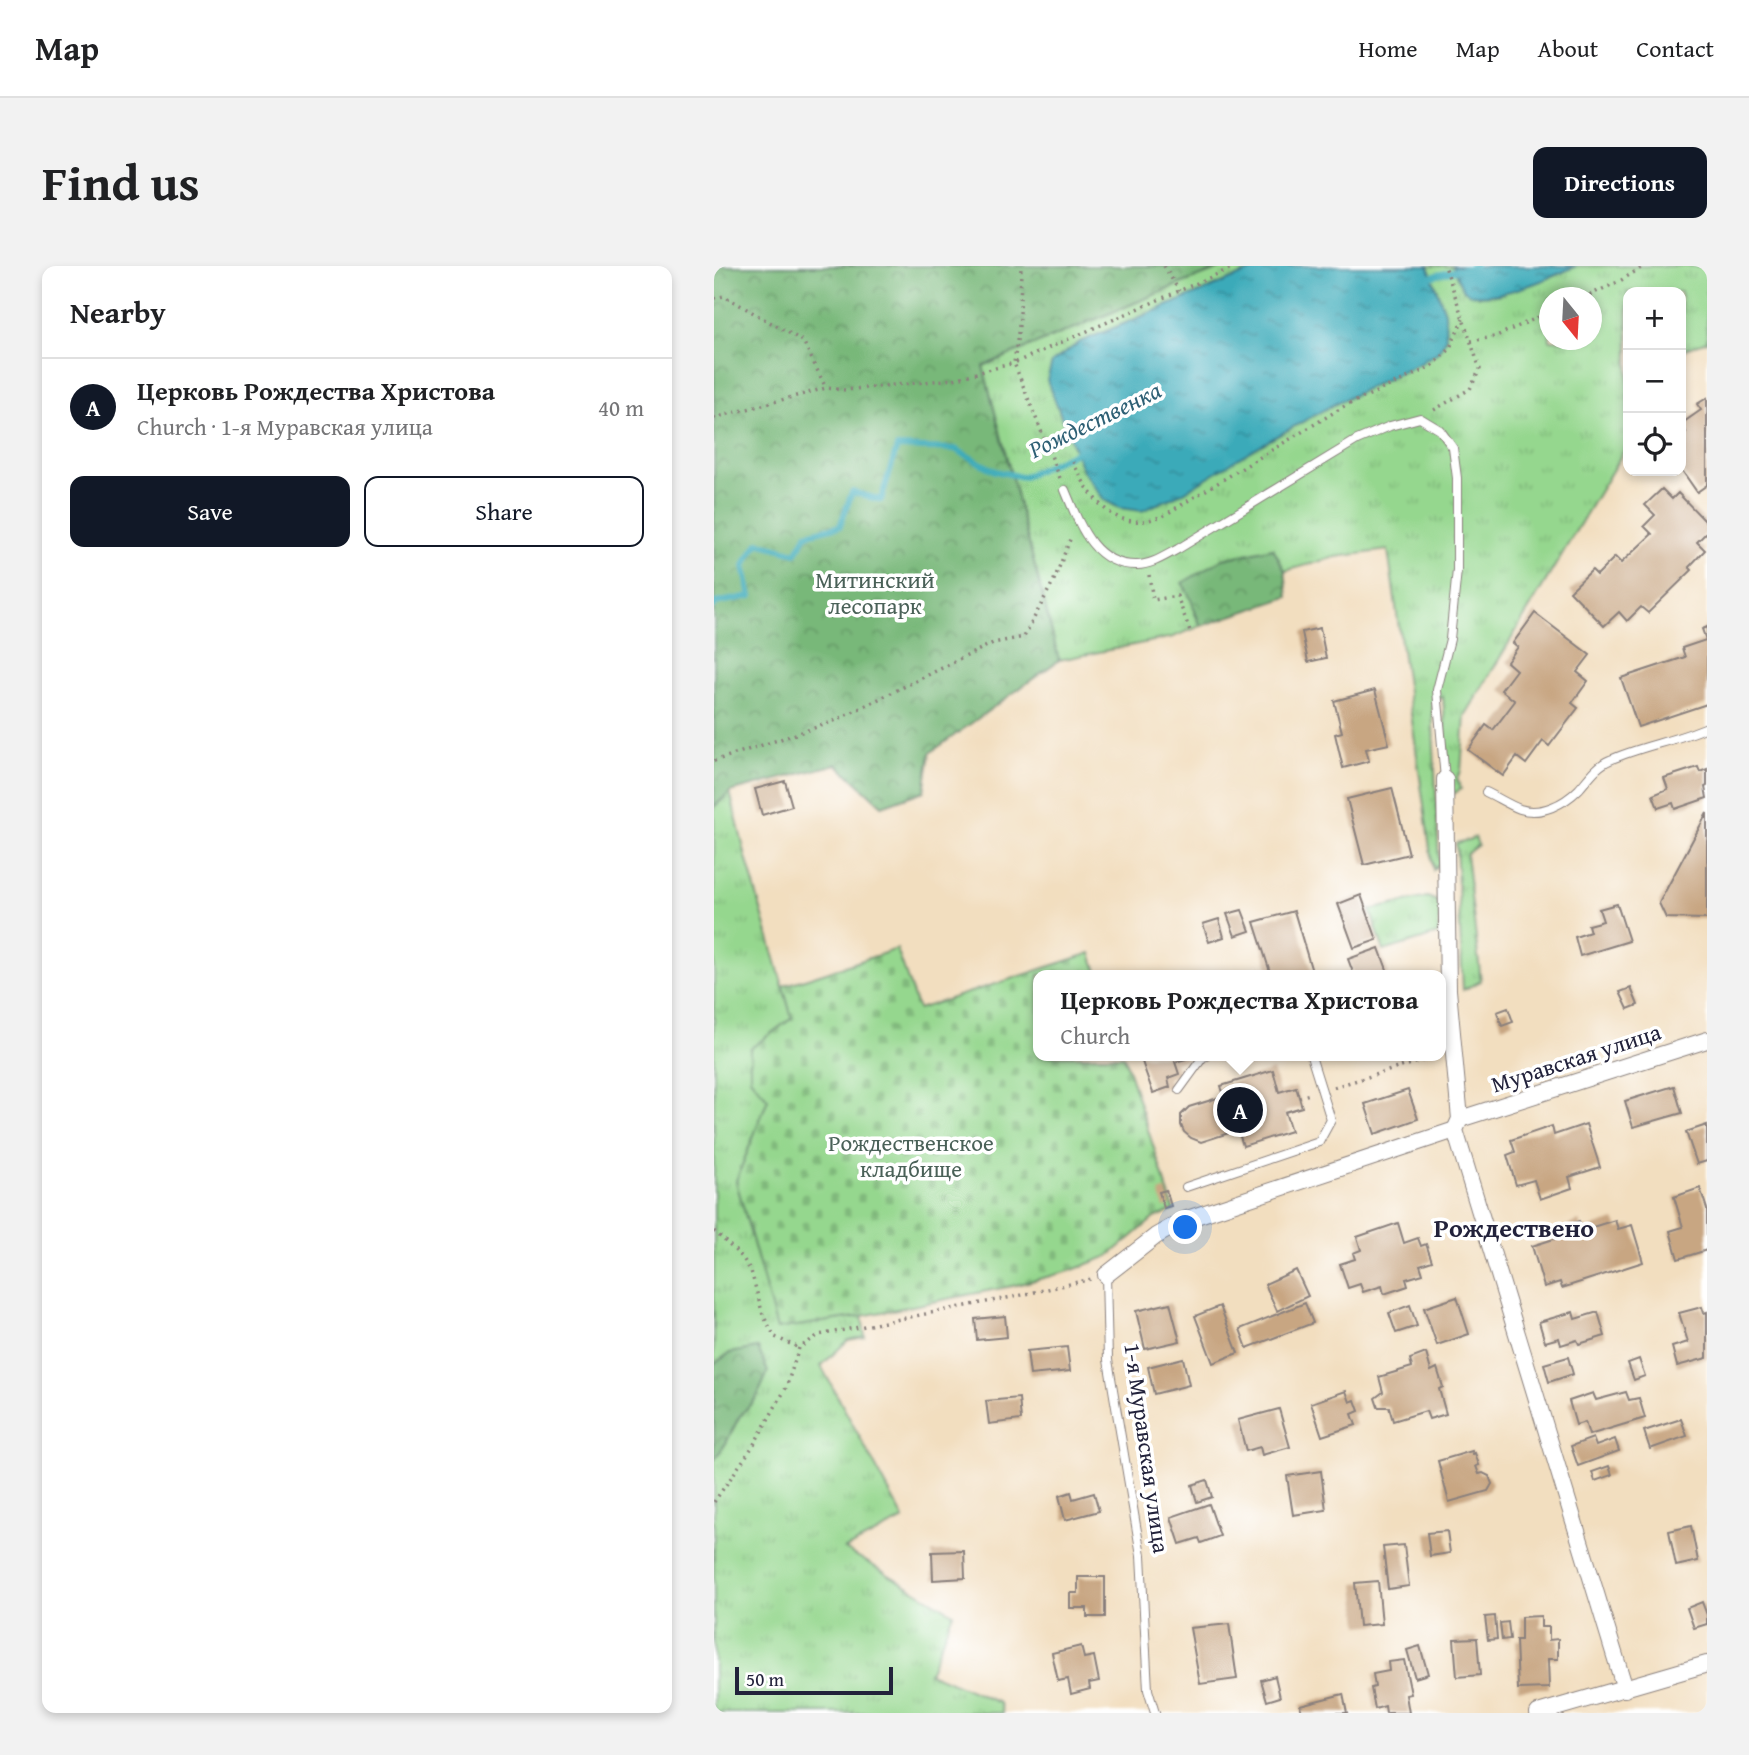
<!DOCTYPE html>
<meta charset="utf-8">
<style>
body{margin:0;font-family:"Gentium Book Plus",serif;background:#f2f2f2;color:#202124}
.controls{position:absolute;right:21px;top:21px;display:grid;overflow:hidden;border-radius:14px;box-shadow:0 4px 10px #0003}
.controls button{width:63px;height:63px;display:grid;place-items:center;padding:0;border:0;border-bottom:2px solid #e0e0e0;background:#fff;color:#202124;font:35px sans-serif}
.compass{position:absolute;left:825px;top:21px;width:63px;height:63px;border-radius:50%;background:#fff;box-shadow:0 4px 10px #0003;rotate:162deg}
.scale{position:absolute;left:21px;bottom:18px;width:158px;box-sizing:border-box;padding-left:7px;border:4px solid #22223b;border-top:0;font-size:19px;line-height:24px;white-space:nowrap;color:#22223b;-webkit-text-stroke:5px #fff;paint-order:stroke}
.you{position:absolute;left:472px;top:962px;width:24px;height:24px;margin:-18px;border:5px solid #fff;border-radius:50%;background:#1a73e8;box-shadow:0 0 0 10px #1a73e833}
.badge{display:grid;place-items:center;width:46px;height:46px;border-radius:50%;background:#111827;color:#fff;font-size:23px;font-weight:700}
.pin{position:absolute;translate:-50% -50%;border:4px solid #fff;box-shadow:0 2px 7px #0006}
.popup{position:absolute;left:319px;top:704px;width:413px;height:91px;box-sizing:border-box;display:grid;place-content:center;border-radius:14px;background:#fff;filter:drop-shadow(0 2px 5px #0005);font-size:23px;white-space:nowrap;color:#757577}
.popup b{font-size:26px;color:#202124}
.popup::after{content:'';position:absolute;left:50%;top:100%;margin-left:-14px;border:14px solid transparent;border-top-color:#fff}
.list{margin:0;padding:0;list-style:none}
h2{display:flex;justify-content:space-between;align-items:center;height:91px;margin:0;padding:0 28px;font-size:30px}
h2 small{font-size:23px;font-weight:400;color:#757577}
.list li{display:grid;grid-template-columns:46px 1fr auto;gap:21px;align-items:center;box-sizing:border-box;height:98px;padding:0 28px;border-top:2px solid #e0e0e0}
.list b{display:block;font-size:26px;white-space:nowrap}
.list p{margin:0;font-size:23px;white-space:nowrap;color:#757577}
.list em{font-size:23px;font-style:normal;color:#757577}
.actions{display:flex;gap:14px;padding:21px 28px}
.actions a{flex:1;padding:16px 0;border:2px solid #111827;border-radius:14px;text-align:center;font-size:24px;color:#111827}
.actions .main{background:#111827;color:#fff}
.icon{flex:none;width:38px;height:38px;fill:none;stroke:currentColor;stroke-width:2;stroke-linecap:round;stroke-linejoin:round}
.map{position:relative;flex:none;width:993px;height:1447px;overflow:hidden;border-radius:14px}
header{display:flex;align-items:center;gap:42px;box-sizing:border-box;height:98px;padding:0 35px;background:#fff;border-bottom:2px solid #e0e0e0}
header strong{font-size:33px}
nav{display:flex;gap:38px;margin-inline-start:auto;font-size:24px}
.intro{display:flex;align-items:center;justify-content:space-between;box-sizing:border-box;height:168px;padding:0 42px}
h1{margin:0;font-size:49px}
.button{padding:18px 32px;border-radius:14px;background:#111827;color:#fff;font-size:24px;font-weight:700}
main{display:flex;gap:42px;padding:0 42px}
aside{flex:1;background:#fff;border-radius:14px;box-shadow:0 4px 10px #0003}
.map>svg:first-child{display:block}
</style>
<header>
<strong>Map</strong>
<nav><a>Home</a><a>Map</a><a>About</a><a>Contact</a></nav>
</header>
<div class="intro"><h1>Find us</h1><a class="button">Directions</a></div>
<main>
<aside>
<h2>Nearby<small></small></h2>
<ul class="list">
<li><span class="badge">A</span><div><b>Церковь Рождества Христова</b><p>Church · 1-я Муравская улица</p></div><em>40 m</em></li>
</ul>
<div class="actions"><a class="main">Save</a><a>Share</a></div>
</aside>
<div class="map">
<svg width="993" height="1447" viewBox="0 0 993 1447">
<defs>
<pattern id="grass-tufts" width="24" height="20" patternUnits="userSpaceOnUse" patternTransform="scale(1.75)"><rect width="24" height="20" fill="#95d78e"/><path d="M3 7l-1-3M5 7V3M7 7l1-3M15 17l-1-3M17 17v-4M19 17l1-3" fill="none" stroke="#80b87b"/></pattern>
<pattern id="forest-crowns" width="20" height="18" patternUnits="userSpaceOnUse" patternTransform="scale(1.75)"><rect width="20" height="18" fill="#78b879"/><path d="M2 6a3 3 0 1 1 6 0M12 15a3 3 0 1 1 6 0" fill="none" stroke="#629564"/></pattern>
<pattern id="cemetery-stones" width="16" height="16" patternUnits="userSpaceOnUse" patternTransform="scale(1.75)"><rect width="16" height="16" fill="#95d78e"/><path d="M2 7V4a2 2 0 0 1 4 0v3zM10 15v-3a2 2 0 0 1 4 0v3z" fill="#80b87b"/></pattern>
<pattern id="water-ripples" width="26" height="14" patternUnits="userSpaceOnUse" patternTransform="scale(1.75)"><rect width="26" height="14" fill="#3baab9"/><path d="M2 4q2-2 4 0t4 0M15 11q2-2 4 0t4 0" fill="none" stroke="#318a98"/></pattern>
</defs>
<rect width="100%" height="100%" fill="#fff"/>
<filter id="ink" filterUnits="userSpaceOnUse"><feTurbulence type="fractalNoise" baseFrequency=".0143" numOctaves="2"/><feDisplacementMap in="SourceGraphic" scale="14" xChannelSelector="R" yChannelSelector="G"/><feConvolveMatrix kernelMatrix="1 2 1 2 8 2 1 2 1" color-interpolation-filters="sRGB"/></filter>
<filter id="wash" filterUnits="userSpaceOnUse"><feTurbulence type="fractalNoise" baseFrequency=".00686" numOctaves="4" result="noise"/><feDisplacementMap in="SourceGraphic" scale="28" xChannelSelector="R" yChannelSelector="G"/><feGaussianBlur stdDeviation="1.57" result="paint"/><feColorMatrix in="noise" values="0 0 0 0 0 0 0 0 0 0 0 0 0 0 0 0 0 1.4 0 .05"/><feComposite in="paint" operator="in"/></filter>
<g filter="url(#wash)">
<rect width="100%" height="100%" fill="#f2debf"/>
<g fill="url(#grass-tufts)" stroke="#5c7c64" stroke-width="2" fill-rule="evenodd">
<path d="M513,0H549L366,76L333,114L369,205L538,184L619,139L707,97L724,86L731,46L714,0H739L751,24L763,30L782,29L838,11L862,0H993V75L971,83L967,90V26H914V178L751,450L747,505L743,513L747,523L739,528L735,514L729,431L718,435L725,598L719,604L674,284L622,291L571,305L559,282L477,328L481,348L487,360L459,371L345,394L269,100L466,18ZM836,32H878V74H836Z"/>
<polygon points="16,526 32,591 78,752 36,783 36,812 54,833 22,915 63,1063 148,1050 151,1071 134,1074 107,1100 190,1253 131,1283 239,1347 215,1407 286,1437 289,1447 0,1447 0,1195 12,1177 25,1151 43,1131 16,1087 0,1098 0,541"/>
<polygon points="761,571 764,579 752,588 767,715 749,724 742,577 754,574"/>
<polygon points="713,631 726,636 724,668 670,685 656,644"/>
</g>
<g fill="url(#forest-crowns)" stroke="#4d6d5a" stroke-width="2">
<polygon points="0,0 513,0 466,18 269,100 345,394 216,487 210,525 168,540 123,498 16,526 0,541"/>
<path d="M559,282L571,305L574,331L487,360C479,344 479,332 468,317L509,293Z"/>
<polygon points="44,1082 54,1106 43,1131 25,1151 12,1177 0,1195 0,1098 16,1087"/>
</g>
<polygon fill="url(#cemetery-stones)" stroke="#5c7c64" stroke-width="2" points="183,683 204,743 377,687 384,709 325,709 325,790 410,790 460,944 440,952 395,990 356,1005 298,1020 148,1050 63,1063 22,915 54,833 36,812 36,783 78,752 69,720"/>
<g fill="url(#water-ripples)" stroke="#2e667a" stroke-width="2">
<polygon points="549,0 714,0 731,46 732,73 724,86 707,97 619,139 538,184 468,227 428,245 405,242 390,234 369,205 333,114 338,96 366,76"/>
<path d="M739,0H862C841,10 771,41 751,25C746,20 741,7 739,0Z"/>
</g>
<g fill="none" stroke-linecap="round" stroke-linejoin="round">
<g stroke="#3baab9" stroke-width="6">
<path d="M712,13C727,6 745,5 761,0"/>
<polyline points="0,340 1,337 37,330 30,300 44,277 82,287 93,268 126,260 138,226 167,234 183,181 241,183 281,205 309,211 367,184"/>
</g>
</g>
<g id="blocks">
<g fill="#c8a682">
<polygon points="993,132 993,219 983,226 967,203 967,170 972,166 967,158 987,144 983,138"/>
<polygon points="948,223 958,233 964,227 993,257 993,266 983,276 991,284 975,301 978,304 934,347 927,341 913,355 905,346 890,360 856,325 878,304 883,309 901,291 907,297 938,268 930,260 941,249 931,239"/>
<polygon points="821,347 876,389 863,406 874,415 858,437 864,442 835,480 829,475 812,498 803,491 789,510 754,484 772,459 779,464 801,435 787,424 802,404 793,396 804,381 799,377"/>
<polygon points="993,361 993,438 924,461 907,412 971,391 968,382 992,374 988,363"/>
<polygon points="606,362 612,392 594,396 588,366"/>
<polygon points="661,424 675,478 652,483 655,495 629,502 621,468 628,466 620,435"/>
<polygon points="984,501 986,506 993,503 993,520 991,521 993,532 961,543 959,537 944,542 939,529 954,523 950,512"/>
<polygon points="71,515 78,540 48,549 41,523"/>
<polygon points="678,522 695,588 650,599 633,533"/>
<polygon points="993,547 993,652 992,653 952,652 945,637"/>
<polygon points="647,629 663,674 640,682 624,638"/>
<polygon points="903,638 915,675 866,690 861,671 876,666 874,659 889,655 885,643"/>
<polygon points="528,644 536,665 521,670 513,648"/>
<polygon points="580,645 599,709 557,709 540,656"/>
<polygon points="505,653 510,671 495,676 489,658"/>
<polygon points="665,682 675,709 640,709 634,693"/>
<polygon points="917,722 924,739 914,743 906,726"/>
<polygon points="794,742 799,756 788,760 783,746"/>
<polygon points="426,790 471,790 472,793 461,796 465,808 454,812 456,821 439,827"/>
<polygon points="559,804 565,826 582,821 588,841 571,846 577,865 529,880 524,864 487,876 477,872 470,866 467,859 467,849 475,841 510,830 507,820"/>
<polygon points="960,820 968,847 919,861 911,835"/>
<polygon points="694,824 704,853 661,868 651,838"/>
<polygon points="872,858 886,901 855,911 858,922 826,933 820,914 802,919 793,889 801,886 797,874 838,860 840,869"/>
<polygon points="993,859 993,895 983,898 972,866"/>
<polygon points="986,922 993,943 993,984 964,993 956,965 969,961 960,931"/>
<polygon points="452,924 457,940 450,942 445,926"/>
<polygon points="901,954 904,963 918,959 929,996 848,1022 846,1016 830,1021 818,980 843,972 841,964 865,955 869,964"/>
<polygon points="684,957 690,977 704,972 707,980 712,978 718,995 706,999 709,1008 692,1013 694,1020 670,1028 668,1020 649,1026 646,1018 634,1022 626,998 641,993 639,987 647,984 643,971"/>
<polygon points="582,1004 594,1030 563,1045 551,1018"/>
<polygon points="743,1031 755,1068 723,1079 710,1042"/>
<polygon points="456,1037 466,1075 431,1083 422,1045"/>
<polygon points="591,1037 599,1057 533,1082 526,1063"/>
<polygon points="696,1039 703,1060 682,1067 675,1047"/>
<polygon points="506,1040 524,1087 499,1097 481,1050"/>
<polygon points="988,1041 990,1047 993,1046 993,1092 963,1100 958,1081 974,1076 965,1047"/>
<polygon points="859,1046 861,1053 884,1046 891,1070 865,1078 863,1074 847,1079 845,1072 831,1076 825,1056"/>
<polygon points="291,1050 293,1071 263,1074 261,1053"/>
<polygon points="353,1081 356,1105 316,1109 313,1085"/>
<polygon points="712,1087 717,1105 723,1102 729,1121 725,1123 732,1148 715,1153 712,1145 679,1155 675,1141 664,1141 661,1132 669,1126 665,1111 698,1101 696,1093"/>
<polygon points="854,1091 859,1108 835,1116 830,1098"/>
<polygon points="469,1092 475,1119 440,1128 434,1101"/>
<polygon points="925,1093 931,1110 920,1114 914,1097"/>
<polygon points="632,1125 636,1136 641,1134 645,1145 638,1148 642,1159 608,1170 597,1137"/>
<polygon points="912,1126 915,1134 925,1132 931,1152 875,1169 871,1156 862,1159 855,1135 879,1127 882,1134"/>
<polygon points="305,1132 307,1154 275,1158 272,1135"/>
<polygon points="565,1143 576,1181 548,1189 546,1181 532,1185 524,1154"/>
<polygon points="967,1153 973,1170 936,1183 930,1165"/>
<polygon points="879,1172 882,1180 901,1173 905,1185 864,1200 857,1180"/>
<polygon points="758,1185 759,1188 761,1187 765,1199 762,1200 765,1208 769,1207 775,1210 778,1218 774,1225 735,1236 724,1195"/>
<polygon points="895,1200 898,1209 881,1215 878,1206"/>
<polygon points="607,1205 612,1244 579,1249 573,1210"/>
<polygon points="493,1214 498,1231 483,1236 478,1219"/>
<polygon points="357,1226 359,1233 380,1227 385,1245 351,1254 345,1230"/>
<polygon points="495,1238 506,1270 487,1277 485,1272 466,1278 457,1251"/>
<polygon points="977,1260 984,1295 962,1300 955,1265"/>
<polygon points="733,1265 736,1287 716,1290 713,1267"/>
<polygon points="690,1279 695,1320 674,1323 669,1281"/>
<polygon points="250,1285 251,1312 219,1314 218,1286"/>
<polygon points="364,1311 391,1311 391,1351 373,1351 373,1342 356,1342 356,1327 364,1327"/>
<polygon points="664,1315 668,1358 645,1360 641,1317"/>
<polygon points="988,1336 993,1349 993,1358 980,1362 973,1342"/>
<polygon points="781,1350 783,1373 774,1374 771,1351"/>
<polygon points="827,1350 827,1361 835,1361 835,1374 844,1373 844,1393 834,1393 835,1422 804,1423 802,1374 807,1374 807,1351"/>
<polygon points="794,1356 796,1373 788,1374 786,1357"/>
<polygon points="515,1358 523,1413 486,1418 476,1362"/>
<polygon points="763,1372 766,1409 743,1411 740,1373"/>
<polygon points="367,1380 370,1392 380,1390 385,1415 375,1417 376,1423 357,1428 354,1413 344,1415 338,1387"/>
<polygon points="706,1380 714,1408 701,1412 693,1384"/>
<polygon points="690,1394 697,1428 692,1429 695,1447 672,1447 671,1440 661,1443 657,1422 661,1421 659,1408 675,1405 674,1396"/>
<polygon points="561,1410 566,1431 553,1435 547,1414"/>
<polygon points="629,1428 633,1447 588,1447 586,1439"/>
</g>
</g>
</g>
<g filter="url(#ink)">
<use href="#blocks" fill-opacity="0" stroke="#8a807d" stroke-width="2"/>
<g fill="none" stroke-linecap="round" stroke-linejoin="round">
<g stroke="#8a807d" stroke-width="10">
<g id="service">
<path d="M351,224C365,257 379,300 423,299C438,299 452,289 464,283L643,174L676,160L706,152L726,164L739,182L743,212V304L736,373L723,424L731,513"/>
<path d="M772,526C783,531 795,539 806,543C827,550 850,538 865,523C874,513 883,499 896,494C927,480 962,475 993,461"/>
<polyline points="465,824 489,791 493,790"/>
<polyline points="472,921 605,876 617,854 597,790"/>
<polyline points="392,1009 394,1094 427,1289 434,1424 441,1447"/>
</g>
</g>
<g stroke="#8a807d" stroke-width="18">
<g id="minor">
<polyline points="731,513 734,724 746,853 741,864 911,1423"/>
<polyline points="746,853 993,774"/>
<polyline points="392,1009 442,970 470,954 741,864"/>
<polyline points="824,1447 993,1398"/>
</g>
</g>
<g stroke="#8a807d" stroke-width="3.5" stroke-dasharray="2 5" stroke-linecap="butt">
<polyline points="450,0 465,25"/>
<polyline points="0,32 10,30 89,75 112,122"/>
<polyline points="869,32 906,15 930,0"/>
<polyline points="757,75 780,71 836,46"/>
<polyline points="720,144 756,123 766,103 731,0"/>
<polyline points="0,152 112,122 131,124 240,113 300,97 306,52 307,0"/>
<path d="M359,196C372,222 391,258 427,255C434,255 442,252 449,250L629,141L717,101L735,84L749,53"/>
<polyline points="346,212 300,97 522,0"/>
<polyline points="435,309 439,334 463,330 476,365"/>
<polyline points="0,495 118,456 279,377 310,371 340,314 357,271"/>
<polyline points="620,821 724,790"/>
<polyline points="585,831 596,828"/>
<polyline points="0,965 28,991 37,1005 49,1049 61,1071 85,1082"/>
<polyline points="0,1236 39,1180 72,1122 85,1082 105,1069 308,1029 377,1013"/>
</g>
<use href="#service" stroke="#fff" stroke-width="8"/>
<use href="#minor" stroke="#fff" stroke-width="16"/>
</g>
</g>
<g text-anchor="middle" stroke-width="7" stroke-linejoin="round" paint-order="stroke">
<g font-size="23" fill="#4a6158" stroke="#fff">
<text x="161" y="322">Митинский<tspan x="161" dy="26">лесопарк</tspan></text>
<text x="197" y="885">Рождественское<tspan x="197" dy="26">кладбище</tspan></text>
</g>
<g font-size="23" fill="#22223b" stroke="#fff">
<text transform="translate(862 792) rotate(-18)" y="8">Муравская улица</text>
<text transform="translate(433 1182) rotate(82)" y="8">1-я Муравская улица</text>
</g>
<g font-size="24" font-style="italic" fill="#2d5f74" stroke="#fff">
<text transform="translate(381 154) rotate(-26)" y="8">Рождественка</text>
</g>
<g font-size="26" font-weight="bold" fill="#22223b" stroke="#fff">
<text x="800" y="971">Рождествено</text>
</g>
</g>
</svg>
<div class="controls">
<button>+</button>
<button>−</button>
<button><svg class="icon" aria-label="locate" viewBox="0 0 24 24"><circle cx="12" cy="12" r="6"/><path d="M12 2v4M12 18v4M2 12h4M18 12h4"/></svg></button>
</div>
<svg class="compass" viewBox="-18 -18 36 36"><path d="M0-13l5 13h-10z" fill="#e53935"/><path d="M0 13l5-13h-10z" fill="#757577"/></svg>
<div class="scale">50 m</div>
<div class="you"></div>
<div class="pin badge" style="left:526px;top:844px">A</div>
<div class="popup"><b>Церковь Рождества Христова</b>Church</div>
</div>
</main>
